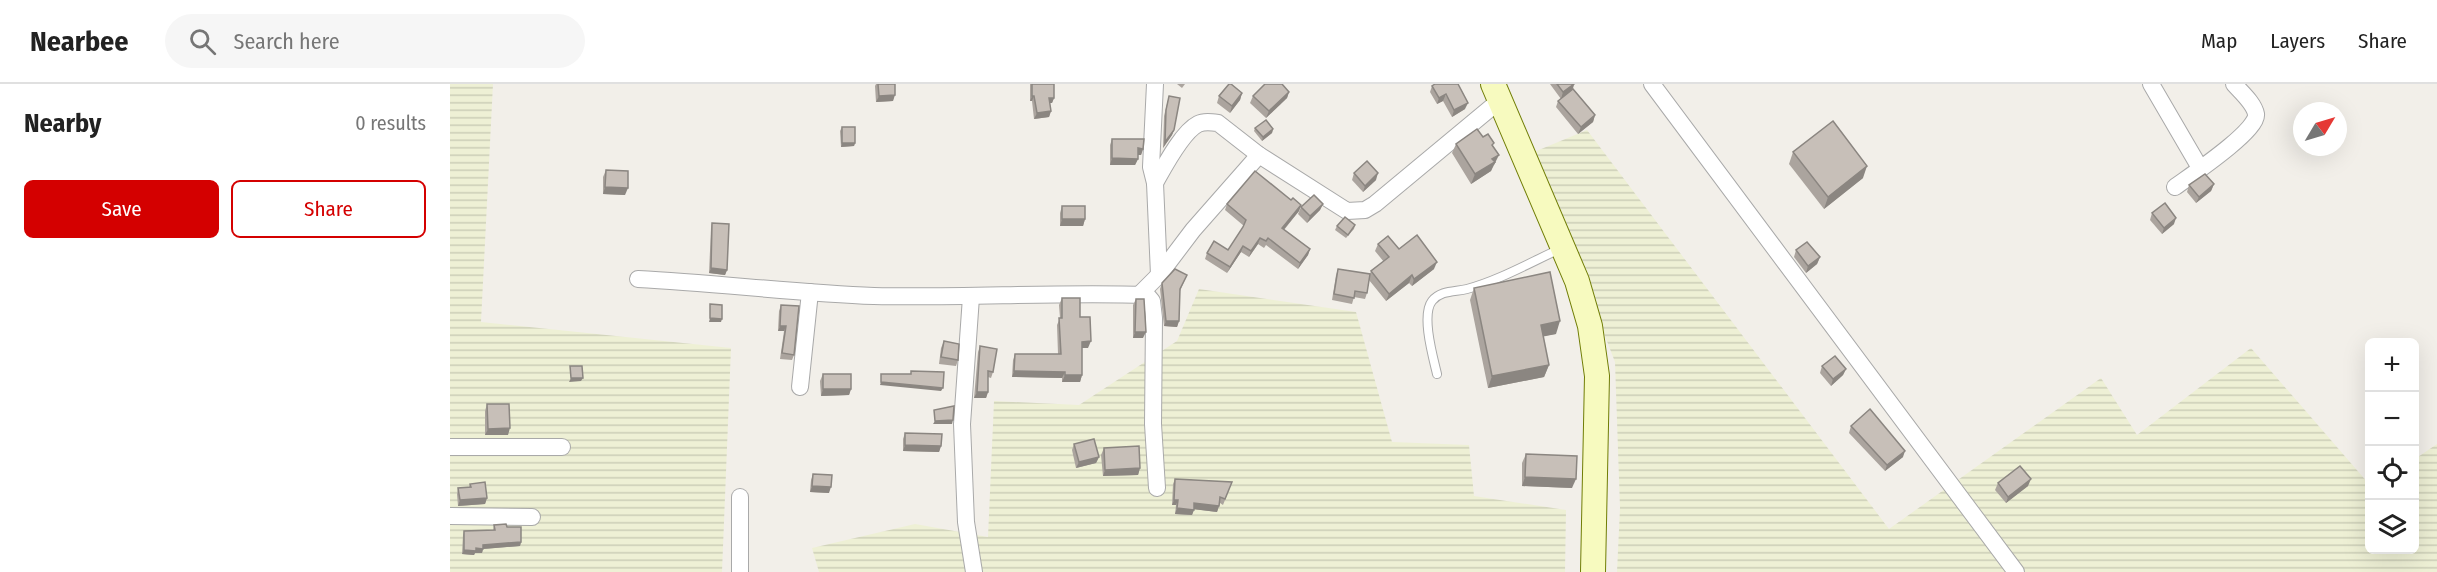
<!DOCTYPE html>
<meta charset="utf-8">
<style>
body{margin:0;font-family:"Fira Sans Condensed",sans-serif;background:#f6f6f6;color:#222}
.controls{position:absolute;right:18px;bottom:18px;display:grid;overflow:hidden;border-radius:9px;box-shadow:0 6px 24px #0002}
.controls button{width:54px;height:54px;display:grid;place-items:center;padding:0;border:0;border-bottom:2px solid #e0e0e0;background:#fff;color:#222;font:30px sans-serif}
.compass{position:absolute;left:1843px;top:18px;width:54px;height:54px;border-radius:50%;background:#fff;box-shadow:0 6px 24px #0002;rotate:52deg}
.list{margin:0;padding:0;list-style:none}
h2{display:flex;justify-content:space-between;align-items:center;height:78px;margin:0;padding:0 24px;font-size:26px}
h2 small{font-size:20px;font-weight:400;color:#767676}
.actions{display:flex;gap:12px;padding:18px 24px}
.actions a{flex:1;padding:14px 0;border:2px solid #d40000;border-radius:9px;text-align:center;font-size:21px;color:#d40000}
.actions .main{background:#d40000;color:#fff}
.icon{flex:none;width:33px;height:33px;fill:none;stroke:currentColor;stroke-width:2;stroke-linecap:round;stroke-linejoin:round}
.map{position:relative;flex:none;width:1987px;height:488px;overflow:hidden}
header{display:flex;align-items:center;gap:36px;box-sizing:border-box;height:84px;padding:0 30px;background:#fff;border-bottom:2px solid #e0e0e0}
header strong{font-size:28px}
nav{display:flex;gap:33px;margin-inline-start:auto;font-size:21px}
.search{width:420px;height:54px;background:#f6f6f6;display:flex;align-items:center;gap:15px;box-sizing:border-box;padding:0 21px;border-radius:33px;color:#767676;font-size:22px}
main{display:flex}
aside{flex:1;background:#fff}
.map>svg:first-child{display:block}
</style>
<header>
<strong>Nearbee</strong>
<div class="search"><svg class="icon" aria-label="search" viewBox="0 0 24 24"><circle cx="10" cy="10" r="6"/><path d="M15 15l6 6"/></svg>Search here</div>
<nav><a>Map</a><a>Layers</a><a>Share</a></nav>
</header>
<main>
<aside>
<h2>Nearby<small>0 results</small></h2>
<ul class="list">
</ul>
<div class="actions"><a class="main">Save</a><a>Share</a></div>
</aside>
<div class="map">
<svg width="1987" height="488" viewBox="0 0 1987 488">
<defs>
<pattern id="farmland-rules" width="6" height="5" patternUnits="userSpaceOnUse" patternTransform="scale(1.5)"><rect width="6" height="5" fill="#eef0d5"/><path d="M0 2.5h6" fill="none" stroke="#ccceb7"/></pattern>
</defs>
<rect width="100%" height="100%" fill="#f2efe9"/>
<g fill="url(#farmland-rules)">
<polygon points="0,0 43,0 31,238 281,264 272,488 0,488"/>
<polygon points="1137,46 1439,445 1651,294 1687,351 1801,264 1919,400 1920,466 1964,466 1965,375 1987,360 1987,488 1167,488 1170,424 1165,278 1084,68"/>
<polygon points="749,205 906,228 942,358 1019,361 1024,412 1116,426 1115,488 369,488 362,464 465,440 538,453 544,317 629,321 727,257"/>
</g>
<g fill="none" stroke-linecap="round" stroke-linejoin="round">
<g stroke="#a9a9a9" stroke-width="10">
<path id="lane" d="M987,290C983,273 971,231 982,217C991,206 1005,208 1017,205C1050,196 1081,178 1112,164"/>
</g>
<g stroke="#a9a9a9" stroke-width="18">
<g id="street">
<polyline points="705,0 701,83 705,99 709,191"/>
<polyline points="1202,0 1566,488"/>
<polyline points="1701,0 1750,84"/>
<path d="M705,99C714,83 732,48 748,40C754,37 761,38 768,39L809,71L897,127L915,126L925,120L1049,17"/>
<path d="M1725,103C1740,92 1809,46 1806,30C1804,19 1791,8 1784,0"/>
<path d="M188,195C267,199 345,209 424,212C515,214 606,208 697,211L702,217L704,234L703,340L707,404"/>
<polyline points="689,211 709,191 743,146 809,71"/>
<polyline points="521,213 512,340 516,438 524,488"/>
<polyline points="350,303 360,208"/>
<polyline points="0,363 112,363"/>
<polyline points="0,432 82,433"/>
<polyline points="290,488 290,413"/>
</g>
</g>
<g stroke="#707d05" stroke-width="26">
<polyline id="secondary" points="1043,0 1127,197 1140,242 1147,292 1143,488"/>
</g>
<use href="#lane" stroke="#fff" stroke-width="8"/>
<use href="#street" stroke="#fff" stroke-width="16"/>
<use href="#secondary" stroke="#f7fabf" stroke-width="24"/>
</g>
<g fill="#aba49e">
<polygon points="426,0 445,0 443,17 426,18 425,2"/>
<polygon points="580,0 604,0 604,14 602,19 599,19 601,27 599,33 584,35 582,17 580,17"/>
<polygon points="727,0 735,0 732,4"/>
<polygon points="1100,0 1124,0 1123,5 1145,31 1143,38 1128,50 1106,23 1108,17 1111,15"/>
<polygon points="982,2 1015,25 1002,33 993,17 987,20 980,8"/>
<polygon points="834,3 839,8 837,14 816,34 800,19 803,12"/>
<polygon points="792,9 790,16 780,29 767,19 769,12"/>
<polygon points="719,12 724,46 722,51 713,64 714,32"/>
<polygon points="392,43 405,59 404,62 391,63 390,47"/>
<polygon points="805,44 823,45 822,49 812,57 804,47"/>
<polygon points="1033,53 1043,62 1045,80 1043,81 1041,87 1021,100 1002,69 1006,60"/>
<polygon points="662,55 693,65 691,71 688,71 688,75 685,81 660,81 660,61"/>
<polygon points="1343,68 1413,94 1374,125 1339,80"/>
<polygon points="156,86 175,111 153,110 153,93"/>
<polygon points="904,89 926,96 913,108 902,96"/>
<polygon points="1764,100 1761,107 1746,119 1737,108 1739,101"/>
<polygon points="841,116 851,121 849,127 834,146 860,165 858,171 848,185 816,161 814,164 808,160 799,173 791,168 777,189 755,175 757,169 778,166 794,142 775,126 777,120"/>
<polygon points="873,120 870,126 857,139 848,130 851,123"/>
<polygon points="612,122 635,135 633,142 610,142 610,129"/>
<polygon points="1702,129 1724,140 1712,150 1700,136"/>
<polygon points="262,139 277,186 275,191 259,189 261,144"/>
<polygon points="905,141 904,145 896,154 885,146 887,142"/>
<polygon points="928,160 949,165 984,185 962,202 959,199 936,217 919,196 917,209 915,215 904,213 902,220 882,216 886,191 888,185 920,190 921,187 934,178 925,167"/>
<polygon points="1346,166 1370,173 1367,180 1356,189 1344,173"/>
<polygon points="737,191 730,207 729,237 727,243 714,242 710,205 712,199"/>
<polygon points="1024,204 1106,250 1093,252 1099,281 1094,293 1038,304 1020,216"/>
<polygon points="612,214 630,233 638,264 632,264 632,291 630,298 612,298 612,294 562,293 563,276 565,270 608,270 607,241 610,234 609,221"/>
<polygon points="686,215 693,254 683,254 683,221"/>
<polygon points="331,221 344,271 342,276 330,275 334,247 328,247 329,227"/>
<polygon points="494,257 508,276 506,282 489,280 491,264"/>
<polygon points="530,262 543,288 541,294 538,293 538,308 536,314 524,314 528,268"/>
<polygon points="1372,282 1396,285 1393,291 1381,302 1370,289"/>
<polygon points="373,290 401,305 399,311 371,312 370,297"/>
<polygon points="37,320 58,351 35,351 35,327"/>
<polygon points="1401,342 1453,373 1435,387 1399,349"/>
<polygon points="455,349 491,362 489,368 453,367 453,355"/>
<polygon points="624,360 649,373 646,379 626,384 622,366"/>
<polygon points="654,364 690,384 688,391 653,392 651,371"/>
<polygon points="1076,370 1122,404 1072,402 1072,379"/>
<polygon points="363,390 379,409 360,408 361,396"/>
<polygon points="725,395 782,398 773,421 770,419 767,428 744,425 742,431 725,430 726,421 722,421 723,400"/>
<polygon points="1548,399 1578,402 1556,419 1545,406"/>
<polygon points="20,400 37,414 35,420 8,422 7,410 8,404 19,403"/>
<polygon points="44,441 57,443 71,458 70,462 33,465 32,469 25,469 24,471 12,470 13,451 14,447 43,446"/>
</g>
<g fill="#8b8681">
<polygon points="1124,0 1122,7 1111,15 1113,8"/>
<polygon points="839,8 837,14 816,34 819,27"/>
<polygon points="792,9 790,16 780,29 782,22"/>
<polygon points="996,10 993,17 987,20 989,14"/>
<polygon points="445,11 443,17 426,18 429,12"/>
<polygon points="582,12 584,12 582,17 580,17"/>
<polygon points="599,14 604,14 602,19 597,19"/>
<polygon points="1018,19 1015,25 1002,33 1004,26"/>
<polygon points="601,27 599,33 584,35 587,29"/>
<polygon points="1145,31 1143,38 1128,50 1131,43"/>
<polygon points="823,45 822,49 812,57 813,53"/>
<polygon points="724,46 722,51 713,64 715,58"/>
<polygon points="392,59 405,59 404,62 391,63"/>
<polygon points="688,64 693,65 691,71 686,71"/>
<polygon points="1049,71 1041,87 1021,100 1025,90 1042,75"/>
<polygon points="662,74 688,75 685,81 660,81"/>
<polygon points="1417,82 1413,94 1374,125 1378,113"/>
<polygon points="928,89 926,96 913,108 915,102"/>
<polygon points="1764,100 1761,107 1746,119 1749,113"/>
<polygon points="155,103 178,104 175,111 153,110"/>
<polygon points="873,120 870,126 857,139 860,132"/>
<polygon points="851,121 849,127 830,150 832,144"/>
<polygon points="1726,134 1724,140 1712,150 1714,144"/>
<polygon points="612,135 635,135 633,142 610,142"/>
<polygon points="810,154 808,160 799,173 801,167"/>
<polygon points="793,162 791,168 777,189 780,183"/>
<polygon points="860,165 858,171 848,185 850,179"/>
<polygon points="1370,173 1367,180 1356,189 1358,182"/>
<polygon points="987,178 984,185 962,202 964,195"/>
<polygon points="261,184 277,186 275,191 259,189"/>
<polygon points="962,191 959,199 936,217 939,210"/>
<polygon points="260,234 272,235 271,238 259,238"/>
<polygon points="716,237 729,237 727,243 714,242"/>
<polygon points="1110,237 1106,250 1086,254 1091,241"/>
<polygon points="330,242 336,242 334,247 328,247"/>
<polygon points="685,248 696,248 693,254 683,254"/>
<polygon points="641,257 638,264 629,264 632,258"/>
<polygon points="1099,281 1094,293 1038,304 1042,292"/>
<polygon points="1396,285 1393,291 1381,302 1383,295"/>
<polygon points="564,287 615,288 612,294 562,293"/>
<polygon points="615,291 632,291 630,298 612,298"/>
<polygon points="121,294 133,294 131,297 119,298"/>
<polygon points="431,298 493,304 491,307 430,301"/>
<polygon points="373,305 401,305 399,311 371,312"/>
<polygon points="527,308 538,308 536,314 524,314"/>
<polygon points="503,336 502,340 483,340 485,337"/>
<polygon points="60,344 58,351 35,351 38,345"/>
<polygon points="455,361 491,362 489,368 453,367"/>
<polygon points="1455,367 1453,373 1435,387 1437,381"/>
<polygon points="649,373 646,379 626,384 629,378"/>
<polygon points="690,384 688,391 653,392 655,386"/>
<polygon points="1075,393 1126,395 1122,404 1072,402"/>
<polygon points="1581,395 1578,402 1556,419 1558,413"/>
<polygon points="362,402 381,403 379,409 360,408"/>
<polygon points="37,414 35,420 8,422 10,416"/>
<polygon points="724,416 728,416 726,421 722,421"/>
<polygon points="744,419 769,422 767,428 742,425"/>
<polygon points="727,424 744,426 742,431 725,430"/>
<polygon points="71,458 70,462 33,465 32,469 25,469 24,471 12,470 14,466 33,461"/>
</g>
<g fill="#c7bfb8" stroke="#8b8681" stroke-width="1.5">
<polygon points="428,0 445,0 445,11 429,12"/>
<polygon points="582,0 604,0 604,14 599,14 601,27 587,29 584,12 582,12"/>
<polygon points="779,0 781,0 792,9 782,22 769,12"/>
<polygon points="815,0 832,0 839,8 819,27 803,12"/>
<polygon points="985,0 1008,0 1018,19 1004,26 996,10 989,14 982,2"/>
<polygon points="1107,0 1124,0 1113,8"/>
<polygon points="1123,5 1145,31 1131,43 1108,17"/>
<polygon points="719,12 730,14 724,46 715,58 716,26"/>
<polygon points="816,36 823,45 813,53 805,44"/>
<polygon points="1383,37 1417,82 1378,113 1343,68"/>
<rect x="392" y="43" width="13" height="16"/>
<polygon points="1027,45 1033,53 1038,50 1044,59 1042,61 1049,71 1042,75 1045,78 1025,90 1006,60"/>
<polygon points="662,55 694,55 693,65 688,64 688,75 662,74"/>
<polygon points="917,77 928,89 915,102 904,89"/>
<polygon points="156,86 178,87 178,104 155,103"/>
<polygon points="805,87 841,116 843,114 851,121 832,144 860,165 850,179 818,154 816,157 810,154 801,167 793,162 780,183 757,169 764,157 778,166 793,143 796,136 777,120"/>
<polygon points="1755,90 1764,100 1749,113 1739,101"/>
<polygon points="864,111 873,120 860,132 851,123"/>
<polygon points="1715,119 1726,134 1714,144 1702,129"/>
<rect x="612" y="122" width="23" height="13"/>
<polygon points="895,133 905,141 898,151 887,142"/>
<polygon points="262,139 279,140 277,186 261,184"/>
<polygon points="967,151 987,178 964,195 962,191 939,210 921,187 939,173 928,160 938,152 949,165"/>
<polygon points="1357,158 1370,173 1358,182 1346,166"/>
<polygon points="725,185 737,191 730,205 729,237 716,237 712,199"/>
<polygon points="888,185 920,190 917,209 905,207 904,214 884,210"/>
<polygon points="1100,188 1110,237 1091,241 1099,281 1042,292 1024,204"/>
<polygon points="612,214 630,214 630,233 640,233 641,257 632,258 632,291 615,291 615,288 564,287 565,270 611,270 609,234 612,234"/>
<polygon points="686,215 694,215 696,248 685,248"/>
<polygon points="260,220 272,221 272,235 260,234"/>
<polygon points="331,221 349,222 344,271 332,269 336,242 330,242"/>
<polygon points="494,257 509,260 508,276 491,273"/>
<polygon points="530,262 547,265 543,288 538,287 538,308 527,308"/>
<polygon points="1385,272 1396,285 1383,295 1372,282"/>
<polygon points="120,282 132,282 133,294 121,294"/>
<polygon points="461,287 494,288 493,304 431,298 431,290 461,290"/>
<rect x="373" y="290" width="28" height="15"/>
<polygon points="37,320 59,320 60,344 38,345"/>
<polygon points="504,322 503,336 485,337 484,326"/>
<polygon points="1420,325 1455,367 1437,381 1401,342"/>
<polygon points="455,349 492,350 491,362 455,361"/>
<polygon points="644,355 649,373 629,378 624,360"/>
<polygon points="689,362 690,384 655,386 654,364"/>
<polygon points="1076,370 1127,372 1126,395 1075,393"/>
<polygon points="1570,382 1581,395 1558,413 1548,399"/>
<polygon points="363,390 382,391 381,403 362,402"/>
<polygon points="725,395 782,398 775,415 770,413 769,422 744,419 744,426 727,424 728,416 724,416"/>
<polygon points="35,398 37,414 10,416 8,404 21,403 20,400"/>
<polygon points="56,440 57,443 71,443 71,458 33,461 33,465 26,464 26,467 14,466 14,447 45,446 44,441"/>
</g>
</svg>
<div class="controls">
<button>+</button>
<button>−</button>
<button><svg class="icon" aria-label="locate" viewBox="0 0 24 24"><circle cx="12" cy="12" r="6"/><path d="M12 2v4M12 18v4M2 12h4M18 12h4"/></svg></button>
<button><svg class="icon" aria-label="layers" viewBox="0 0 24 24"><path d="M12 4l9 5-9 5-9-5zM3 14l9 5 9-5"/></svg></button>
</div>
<svg class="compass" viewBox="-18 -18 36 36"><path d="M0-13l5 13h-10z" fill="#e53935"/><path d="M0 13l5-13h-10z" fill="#767676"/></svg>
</div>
</main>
